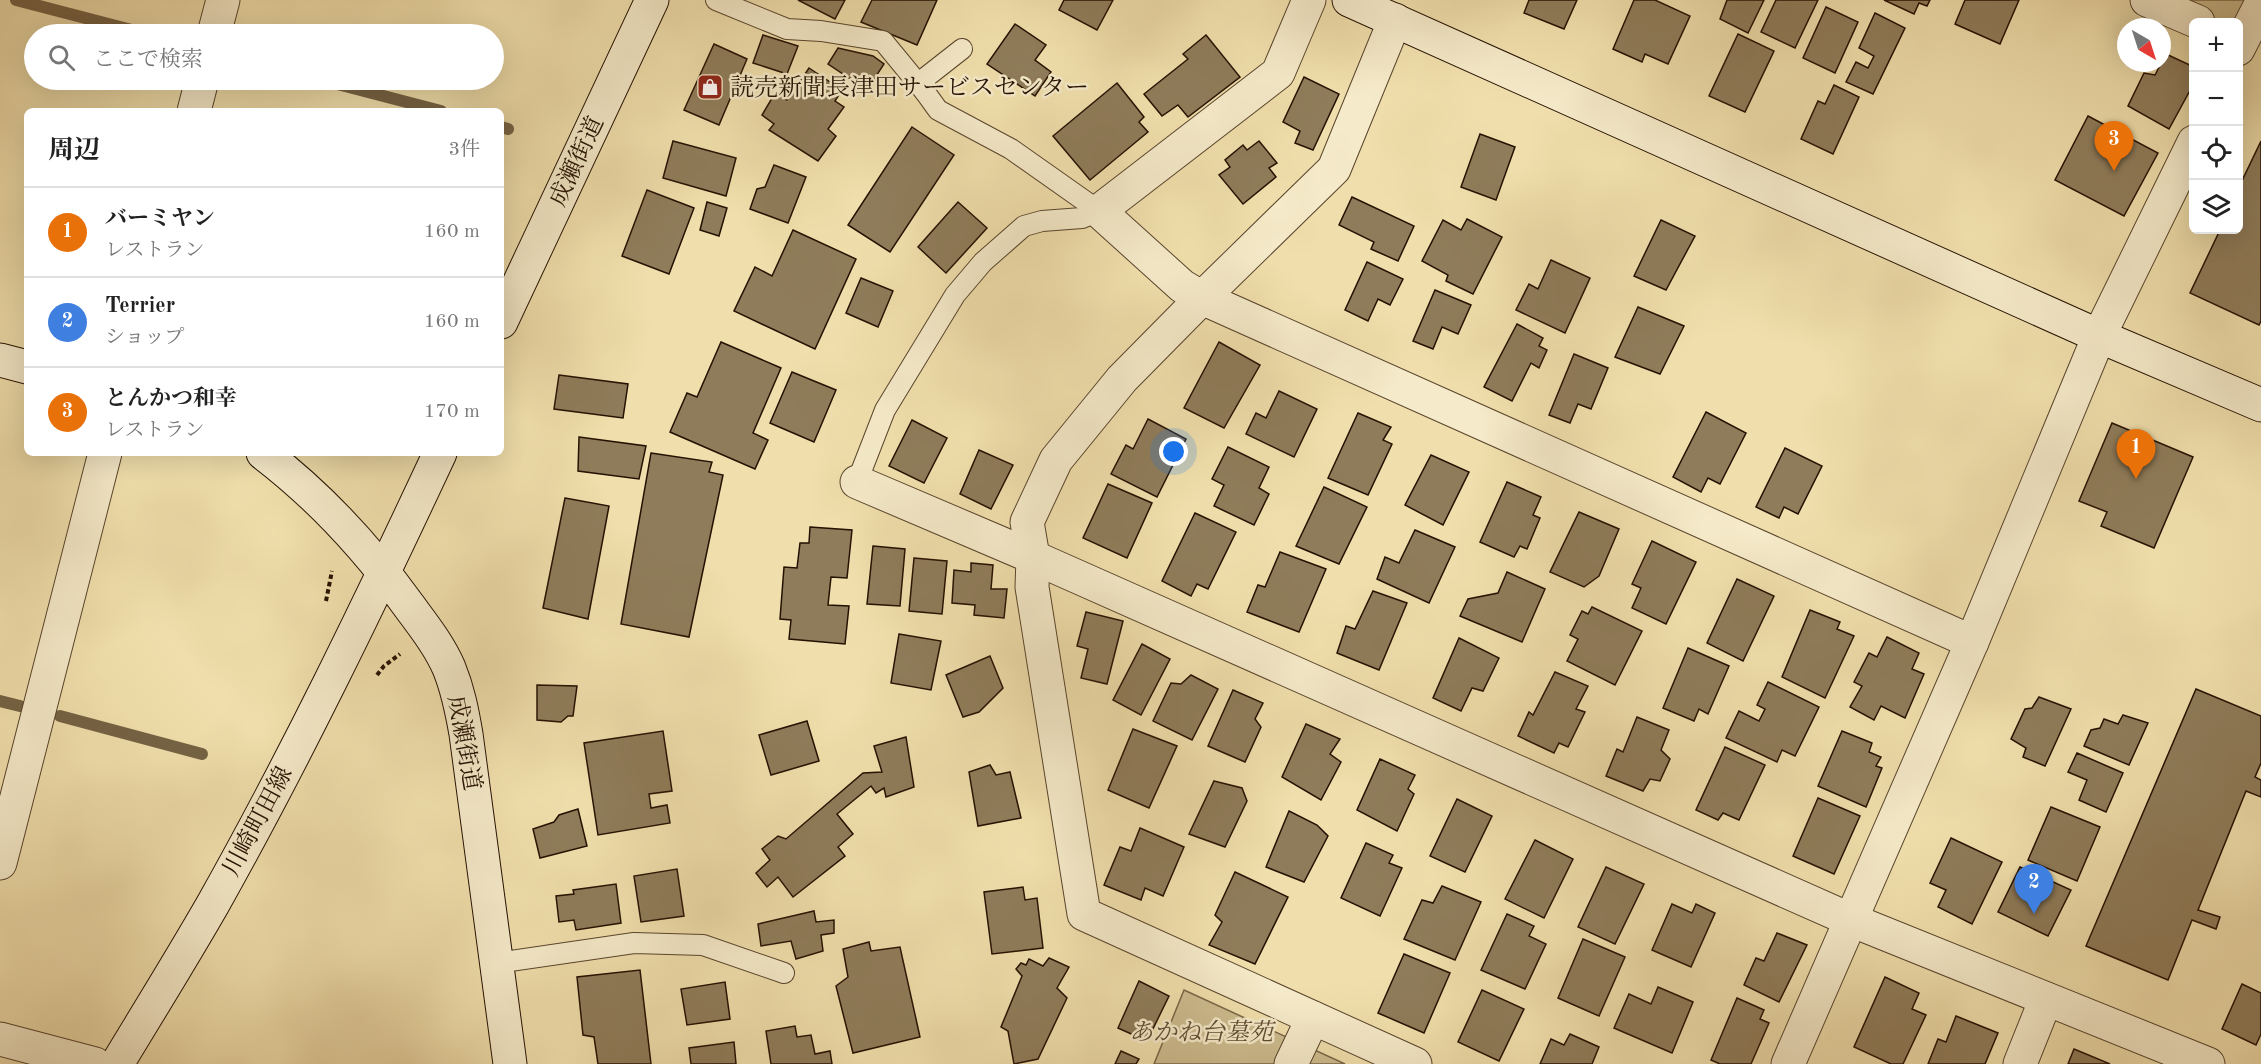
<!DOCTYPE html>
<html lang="ja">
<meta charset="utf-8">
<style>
body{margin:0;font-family:"Old Standard TT","Noto Serif JP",serif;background:#f2f2f2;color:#222}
.controls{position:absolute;right:18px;top:18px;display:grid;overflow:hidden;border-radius:9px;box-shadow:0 6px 24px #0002}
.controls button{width:54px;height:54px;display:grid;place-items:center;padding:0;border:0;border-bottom:2px solid #e0e0e0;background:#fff;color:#222;font:30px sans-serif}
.compass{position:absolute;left:2117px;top:18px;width:54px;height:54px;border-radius:50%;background:#fff;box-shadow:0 6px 24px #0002;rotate:141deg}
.you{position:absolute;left:1174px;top:452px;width:21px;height:21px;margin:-15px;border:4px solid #fff;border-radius:50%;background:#1a73e8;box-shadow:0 0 0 9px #1a73e833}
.badge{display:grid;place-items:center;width:39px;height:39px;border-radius:50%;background:#8f2418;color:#fff;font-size:20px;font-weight:700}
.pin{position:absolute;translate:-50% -50px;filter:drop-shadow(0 2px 3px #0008)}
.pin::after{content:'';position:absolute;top:32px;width:21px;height:18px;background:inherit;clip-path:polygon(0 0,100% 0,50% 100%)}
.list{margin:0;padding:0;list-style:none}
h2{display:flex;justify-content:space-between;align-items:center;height:78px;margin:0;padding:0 24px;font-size:26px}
h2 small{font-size:20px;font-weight:400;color:#767676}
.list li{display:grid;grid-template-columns:39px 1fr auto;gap:18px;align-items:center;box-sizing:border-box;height:90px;padding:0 24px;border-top:2px solid #e0e0e0}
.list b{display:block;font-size:22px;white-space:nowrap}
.list p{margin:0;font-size:20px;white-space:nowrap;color:#767676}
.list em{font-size:20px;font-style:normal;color:#767676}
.icon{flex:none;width:33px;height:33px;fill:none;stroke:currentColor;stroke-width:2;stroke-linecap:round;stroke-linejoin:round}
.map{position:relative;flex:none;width:2261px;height:1064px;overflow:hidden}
.search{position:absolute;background:#fff;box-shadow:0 6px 24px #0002;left:24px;top:24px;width:480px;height:66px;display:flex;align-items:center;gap:15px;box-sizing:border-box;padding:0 21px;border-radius:33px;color:#767676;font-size:22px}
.panel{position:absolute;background:#fff;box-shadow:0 6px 24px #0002;left:24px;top:108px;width:480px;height:348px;border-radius:9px}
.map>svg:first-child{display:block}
</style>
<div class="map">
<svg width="2261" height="1064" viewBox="0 0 2261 1064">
<rect width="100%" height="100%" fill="#f0dfac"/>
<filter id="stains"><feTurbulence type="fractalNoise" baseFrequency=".00333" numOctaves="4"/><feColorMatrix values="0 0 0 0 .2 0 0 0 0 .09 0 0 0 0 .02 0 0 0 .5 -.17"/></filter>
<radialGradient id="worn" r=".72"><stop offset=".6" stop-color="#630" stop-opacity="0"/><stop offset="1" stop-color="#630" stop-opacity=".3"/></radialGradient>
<g fill="#cdbc8f" stroke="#796648" stroke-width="1.5">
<polygon points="2164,0 2250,0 2238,22 2205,22"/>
<polygon points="1184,990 1345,1064 1154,1064"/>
</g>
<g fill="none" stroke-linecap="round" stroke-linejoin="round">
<g stroke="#756345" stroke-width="12">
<polyline points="16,0 147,34"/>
<polyline points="322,80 441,111"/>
<polyline points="501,127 508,129"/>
<polyline points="0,701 20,706"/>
<polyline points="60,716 202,754"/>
</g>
</g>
<g fill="#8f7c5a" stroke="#251102" stroke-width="1.5">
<polygon points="798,0 845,0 835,19"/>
<polygon points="872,0 937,0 917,45 861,22"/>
<polygon points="1064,0 1113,0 1097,30 1059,10"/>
<polygon points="1529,0 1577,0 1564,29 1524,13"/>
<polygon points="1634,0 1655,0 1690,16 1668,64 1645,54 1642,62 1613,49"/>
<polygon points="1727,0 1764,0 1748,33 1720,19"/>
<polygon points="1776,0 1818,0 1795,48 1761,32"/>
<polygon points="1884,0 1930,0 1927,6 1919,3 1914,14"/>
<polygon points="1965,0 2019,0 2000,44 1955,24"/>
<polygon points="1826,7 1858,22 1835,73 1803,58"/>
<polygon points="1875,13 1905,28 1873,94 1846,82 1856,62 1868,68 1874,56 1859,48"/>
<polygon points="1015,24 1046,45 1035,60 1051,72 1035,96 987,64"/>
<polygon points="1738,34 1774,51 1745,112 1709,96"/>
<polygon points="763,35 798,46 787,74 753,63"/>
<polygon points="1206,35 1240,77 1188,117 1178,105 1162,116 1144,94 1188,59 1183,54"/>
<polygon points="714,44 747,59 719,125 684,110"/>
<polygon points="838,48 873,56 884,64 867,90 828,64"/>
<polygon points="2166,54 2194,67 2194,83 2169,129 2128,106 2144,73 2155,75"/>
<polygon points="809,68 842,90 835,101 844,107 828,129 836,136 818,161 769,130 774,124 762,115 775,93 787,100"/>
<polygon points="1304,77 1339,94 1313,150 1295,143 1300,131 1283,122"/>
<polygon points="1117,83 1144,117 1139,122 1148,132 1090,180 1053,136"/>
<polygon points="1834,85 1859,97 1833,154 1801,139 1818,101 1825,104"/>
<polygon points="2088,116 2158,153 2124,216 2055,180"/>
<polygon points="912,127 954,155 890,252 848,225"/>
<polygon points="1480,134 1515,147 1496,200 1461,187"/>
<polygon points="673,141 736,158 726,196 663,178"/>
<polygon points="1259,141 1277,163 1269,168 1276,177 1243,204 1219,175 1230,167 1225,160 1243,145 1247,150"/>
<polygon points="2261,141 2261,321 2259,325 2190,293 2220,230 2238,230 2238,189"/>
<polygon points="774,165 806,177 788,223 750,209 757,189 765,187"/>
<polygon points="647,190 694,208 669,274 622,256"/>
<polygon points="1352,197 1414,226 1398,261 1371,249 1374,242 1339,225"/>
<polygon points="707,202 727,208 719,236 700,230"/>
<polygon points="958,202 987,228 946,273 918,247"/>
<polygon points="1467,219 1502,237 1473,294 1446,281 1448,275 1422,261 1443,220 1461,230"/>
<polygon points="1661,220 1695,236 1666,290 1634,276"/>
<polygon points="793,230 856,259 815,349 734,311 755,267 772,276"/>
<polygon points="1551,260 1590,278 1565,333 1516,310 1529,284 1538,289"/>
<polygon points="1367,262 1403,279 1390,305 1378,299 1368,321 1345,310"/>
<polygon points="861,278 893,291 878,327 846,313"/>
<polygon points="1435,290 1471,305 1458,334 1442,327 1433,349 1413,341"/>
<polygon points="1638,307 1684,326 1660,374 1615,357"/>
<polygon points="1517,324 1543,338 1539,346 1547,350 1539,368 1531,363 1512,401 1484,387"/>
<polygon points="721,342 781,368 753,433 768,440 755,469 670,432 687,393 697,397"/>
<polygon points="1219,342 1260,365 1224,428 1184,408"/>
<polygon points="1574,354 1608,368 1591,409 1578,404 1570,423 1549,415"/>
<polygon points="792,372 836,390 814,442 770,423"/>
<polygon points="559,375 628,384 623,418 554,409"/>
<polygon points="1279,391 1317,409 1294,457 1246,434 1256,413 1266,418"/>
<polygon points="1706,412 1746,433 1720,484 1708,478 1701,492 1673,477"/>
<polygon points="1358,413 1391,427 1383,440 1392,444 1368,495 1328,478"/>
<polygon points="1148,419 1186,439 1157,497 1111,474 1126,445 1133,449"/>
<polygon points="912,420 947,438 924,483 889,466"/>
<polygon points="2112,423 2193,457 2154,548 2101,526 2107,512 2079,501"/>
<polygon points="579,437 646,446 639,479 578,471"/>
<polygon points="1228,447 1269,467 1259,488 1269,494 1254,525 1214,506 1224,485 1212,479"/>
<polygon points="1785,448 1822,466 1798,514 1784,507 1779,518 1756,507"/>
<polygon points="979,450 1013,465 991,509 960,494"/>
<polygon points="651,453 712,462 709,472 723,475 689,637 621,624"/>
<polygon points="1431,455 1469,472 1443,525 1405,505"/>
<polygon points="1507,482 1541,497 1533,515 1540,518 1527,549 1520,546 1514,557 1480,542"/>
<polygon points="1108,484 1152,503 1127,558 1083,538"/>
<polygon points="1324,487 1367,507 1339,564 1296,546"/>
<polygon points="565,498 609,506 588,619 543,608"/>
<polygon points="1579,512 1619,529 1599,576 1584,587 1550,572"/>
<polygon points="1195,513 1236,532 1208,589 1197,584 1191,596 1162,581"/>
<polygon points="810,527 852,530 847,578 831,577 828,605 849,606 845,644 789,639 791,620 780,619 784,567 797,568 800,543 809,543"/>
<polygon points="1415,530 1455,547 1429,603 1377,579 1385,557 1399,563"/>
<polygon points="1652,541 1696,562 1666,624 1632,608 1641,588 1632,584"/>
<polygon points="873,546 905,549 900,606 867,604"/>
<polygon points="1280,552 1326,569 1299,632 1247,612 1258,585 1265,587"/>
<polygon points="914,558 947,561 942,614 909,611"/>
<polygon points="971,563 993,565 991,589 1007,589 1004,618 974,615 975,605 952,603 954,570 971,572"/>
<polygon points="1507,572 1545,589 1522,642 1460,616 1468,599 1498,593"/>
<polygon points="1737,579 1774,596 1743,661 1707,643"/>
<polygon points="1373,591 1407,603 1379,670 1337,653 1346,626 1355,629"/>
<polygon points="1592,607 1642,631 1615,685 1567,661 1578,639 1570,635 1582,611 1588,614"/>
<polygon points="1810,610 1840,622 1837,629 1854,636 1825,698 1782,677"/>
<polygon points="1086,612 1123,621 1107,684 1081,678 1088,649 1077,646"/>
<polygon points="899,634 941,641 931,690 891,683"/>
<polygon points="1887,637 1919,653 1912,669 1924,674 1905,718 1881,706 1874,720 1850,707 1862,686 1854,682 1869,653 1877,657"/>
<polygon points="1459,638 1499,658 1483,691 1472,688 1461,711 1433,698"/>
<polygon points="1142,644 1170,659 1141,715 1113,700"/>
<polygon points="1688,648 1729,666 1708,714 1699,709 1694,721 1663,708"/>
<polygon points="990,656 1003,688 979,712 963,717 946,675"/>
<polygon points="1555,672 1588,686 1576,709 1585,712 1568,747 1559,743 1554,753 1518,736 1529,712 1533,715"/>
<polygon points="1191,675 1218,689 1192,740 1153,721 1171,683 1181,684"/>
<polygon points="1768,682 1819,707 1795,756 1782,750 1777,762 1726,738 1739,711 1759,721 1765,709 1757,705"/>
<polygon points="537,685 577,686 573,716 568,716 561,722 537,720"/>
<polygon points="2196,689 2261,716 2261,763 2255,777 2261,780 2261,797 2246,791 2198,910 2220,917 2216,929 2192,920 2168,980 2086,946"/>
<polygon points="1233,690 1263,703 1255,719 1261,727 1245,762 1208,746"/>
<polygon points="2039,697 2071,709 2045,766 2023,757 2026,748 2011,739 2025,709 2032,708"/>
<polygon points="2123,715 2148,723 2129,765 2084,746 2091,730 2100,728 2104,719 2118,724"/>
<polygon points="1637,717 1669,730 1661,750 1670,759 1660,781 1650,779 1643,791 1606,776 1617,749 1623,752"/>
<polygon points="807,721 819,761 771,775 759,735"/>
<polygon points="1306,724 1340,739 1330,754 1341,762 1321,800 1282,777"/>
<polygon points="1133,729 1177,746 1149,808 1108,790"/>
<polygon points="663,731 672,791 649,794 651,808 667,805 670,823 598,835 584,743"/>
<polygon points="1842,731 1872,743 1869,752 1881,757 1876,766 1882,768 1866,807 1818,786"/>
<polygon points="906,737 914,787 886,797 884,788 876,793 871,786 837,814 853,834 838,847 845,856 793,897 778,877 767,887 756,873 770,860 762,849 778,836 786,839 863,773 882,772 874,746"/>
<polygon points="1725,747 1765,765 1739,820 1723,813 1718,820 1696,810"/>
<polygon points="2077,753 2123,773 2106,812 2079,800 2087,780 2068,772"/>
<polygon points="1380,759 1415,775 1408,789 1414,794 1397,831 1357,810"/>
<polygon points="990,765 996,775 1010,772 1021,818 978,826 969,772"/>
<polygon points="1214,781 1242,788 1247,801 1225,847 1189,834"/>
<polygon points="1818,798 1860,816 1834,874 1793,856"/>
<polygon points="1457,799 1492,816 1465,872 1430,856"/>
<polygon points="2051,807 2100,827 2077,881 2028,860"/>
<polygon points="578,809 587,846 540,858 533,829 554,822 559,815"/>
<polygon points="1289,811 1317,825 1328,836 1304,882 1266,867"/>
<polygon points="1140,828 1184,847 1163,896 1145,888 1141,900 1104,885 1120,847 1131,851"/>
<polygon points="1951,838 2002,862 1972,924 1938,907 1946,890 1930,883"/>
<polygon points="1535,840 1573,859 1544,918 1505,899"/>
<polygon points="1366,843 1393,855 1389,863 1402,868 1380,916 1341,898"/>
<polygon points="1606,867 1644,884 1615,944 1578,927"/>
<polygon points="2020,867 2071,890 2048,936 1998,912"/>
<polygon points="677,869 684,916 641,922 634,876"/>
<polygon points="1235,872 1288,897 1255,964 1209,945 1222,922 1215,915"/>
<polygon points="616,884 621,923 576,930 574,920 559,922 556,896 574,894 573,890"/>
<polygon points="1442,886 1481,902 1455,960 1404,939 1422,900 1433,903"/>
<polygon points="1023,887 1025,900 1037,898 1043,948 992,954 984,892"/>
<polygon points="1672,904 1692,913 1696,904 1715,913 1691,967 1652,950"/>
<polygon points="814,911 816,922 834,920 834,933 821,935 823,951 796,959 791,941 761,946 758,924"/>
<polygon points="1507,914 1534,926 1529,936 1546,944 1525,989 1481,970"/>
<polygon points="1777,933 1807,945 1779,1002 1744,985 1756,958 1764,961"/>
<polygon points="1583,939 1625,957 1599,1016 1558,998"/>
<polygon points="869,942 871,951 900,947 920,1037 853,1053 836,986 848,977 843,949"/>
<polygon points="1404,954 1450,973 1424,1033 1378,1013"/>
<polygon points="1049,958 1069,967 1057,988 1067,998 1038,1059 1014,1064 1008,1031 1001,1027 1022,976 1016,969 1021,963 1026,965 1029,959 1043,966"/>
<polygon points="640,970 651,1064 598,1064 594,1037 583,1035 577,977"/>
<polygon points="1885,977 1919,993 1912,1009 1926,1015 1903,1064 1891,1064 1854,1047"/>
<polygon points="1139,981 1169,996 1147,1041 1118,1028"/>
<polygon points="725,982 730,1019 687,1025 681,989"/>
<polygon points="2242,984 2261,993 2261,1034 2256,1045 2222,1029"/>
<polygon points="1658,987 1693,1002 1672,1053 1614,1028 1629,994 1651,1004"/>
<polygon points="1482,990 1524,1009 1499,1061 1458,1042"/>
<polygon points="1737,998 1764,1010 1760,1019 1769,1023 1751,1064 1720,1064 1711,1060"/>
<polygon points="1956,1016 1998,1033 1985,1064 1928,1064 1938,1039 1946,1042"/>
<polygon points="795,1026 797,1037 811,1035 815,1054 830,1051 832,1064 771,1064 766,1031"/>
<polygon points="1570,1034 1599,1047 1592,1064 1540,1064 1551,1039 1564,1045"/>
<polygon points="734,1042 736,1064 691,1064 689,1048"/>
<polygon points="2074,1049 2110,1064 2068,1064"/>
<polygon points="1121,1051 1139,1059 1136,1064 1115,1064"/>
</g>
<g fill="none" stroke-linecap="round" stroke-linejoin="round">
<g stroke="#58442c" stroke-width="22">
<g id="lane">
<polyline points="716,0 787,29 821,31 883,41 925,92"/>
<polyline points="962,49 925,78 925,92 938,110 1011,149 1099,211"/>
<polyline points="857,482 885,410 955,295 983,262 1024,226 1042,221 1082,218 1099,211"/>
<polyline points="497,963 634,943 703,945 784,973"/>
</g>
</g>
<g stroke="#58442c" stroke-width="35">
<g id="street">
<polyline points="1309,0 1278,73 1099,211 1182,286 1202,298 1334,169 1395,20"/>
<polyline points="2147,0 2198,22"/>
<polyline points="214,34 223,0"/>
<polyline points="2238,49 2261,4"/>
<polyline points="194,111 202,80"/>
<polyline points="857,482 1033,557 1851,920 2208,1064"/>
<polyline points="0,863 105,453"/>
<polyline points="0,1039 95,1064"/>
<polyline points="1291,1064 1313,1018"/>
<polyline points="1415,1064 1084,914 1032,587 1033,557 1027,522 1056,460 1122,379 1202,298 1972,642"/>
<polyline points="1788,1064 1972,642 2099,336 2194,142"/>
<polyline points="2020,1064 2046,999"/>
</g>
</g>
<g stroke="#251102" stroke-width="35">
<g id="secondary">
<polyline points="1349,0 2099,336 2261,405"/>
<polyline points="501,322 652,0"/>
<polyline points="0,360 27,367"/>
<path d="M263,453C318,495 368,549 409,606C423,625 439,645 449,668C458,690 462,711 466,734L510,1064"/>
<path d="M117,1064C149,1011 182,958 213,904C295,758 369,605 440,453"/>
</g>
</g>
<g stroke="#251102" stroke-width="4" stroke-dasharray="4.5 3" stroke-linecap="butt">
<polyline points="326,601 332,571"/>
<polyline points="377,675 384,666 400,654"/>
</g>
<use href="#lane" stroke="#f5eac9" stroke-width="20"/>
<use href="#street" stroke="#f5eac9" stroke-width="33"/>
<use href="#secondary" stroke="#f5eac9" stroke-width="33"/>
</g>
<defs>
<g id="shop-square" transform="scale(1.35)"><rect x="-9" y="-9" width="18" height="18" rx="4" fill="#8f2418" stroke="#f5eac9"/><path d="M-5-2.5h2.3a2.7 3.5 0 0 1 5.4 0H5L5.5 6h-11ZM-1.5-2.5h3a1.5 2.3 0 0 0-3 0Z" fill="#fff"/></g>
</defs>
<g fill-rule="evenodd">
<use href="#shop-square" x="710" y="87"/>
</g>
<g text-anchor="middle" stroke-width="5" stroke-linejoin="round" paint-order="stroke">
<g font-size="24" fill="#251102" stroke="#f5eac9" text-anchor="start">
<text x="730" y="95">読売新聞長津田サービスセンター</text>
</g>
<g font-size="24" fill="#251102" stroke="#f5eac9">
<text transform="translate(576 161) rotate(-65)" y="8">成瀬街道</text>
<text transform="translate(465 743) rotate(80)" y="8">成瀬街道</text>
<text transform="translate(257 821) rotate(-62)" y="8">川崎町田線</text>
</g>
<g font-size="24" font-style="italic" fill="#604d33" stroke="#f5eac9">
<text x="1201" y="1040">あかね台墓苑</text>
</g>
</g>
<rect width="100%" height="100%" filter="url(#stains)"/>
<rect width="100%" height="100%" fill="url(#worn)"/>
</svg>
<div class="controls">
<button>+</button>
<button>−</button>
<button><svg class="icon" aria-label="locate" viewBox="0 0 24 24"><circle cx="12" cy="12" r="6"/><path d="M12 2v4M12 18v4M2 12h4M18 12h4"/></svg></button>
<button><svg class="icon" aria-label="layers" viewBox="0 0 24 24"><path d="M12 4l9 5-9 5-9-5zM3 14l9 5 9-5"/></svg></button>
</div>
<svg class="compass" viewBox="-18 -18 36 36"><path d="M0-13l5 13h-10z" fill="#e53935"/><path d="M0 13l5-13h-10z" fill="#767676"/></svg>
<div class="you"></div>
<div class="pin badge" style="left:2136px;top:479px;background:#e8710a">1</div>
<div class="pin badge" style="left:2034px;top:914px;background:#3f7fe0">2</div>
<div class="pin badge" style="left:2114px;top:171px;background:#e8710a">3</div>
<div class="search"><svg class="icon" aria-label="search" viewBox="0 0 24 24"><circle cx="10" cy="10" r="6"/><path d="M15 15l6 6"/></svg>ここで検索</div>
<section class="panel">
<h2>周辺<small>3件</small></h2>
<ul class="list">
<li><span class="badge" style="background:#e8710a">1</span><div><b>バーミヤン</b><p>レストラン</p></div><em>160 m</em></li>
<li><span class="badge" style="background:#3f7fe0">2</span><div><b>Terrier</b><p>ショップ</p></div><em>160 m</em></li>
<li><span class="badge" style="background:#e8710a">3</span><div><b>とんかつ和幸</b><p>レストラン</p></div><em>170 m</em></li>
</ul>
</section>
</div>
